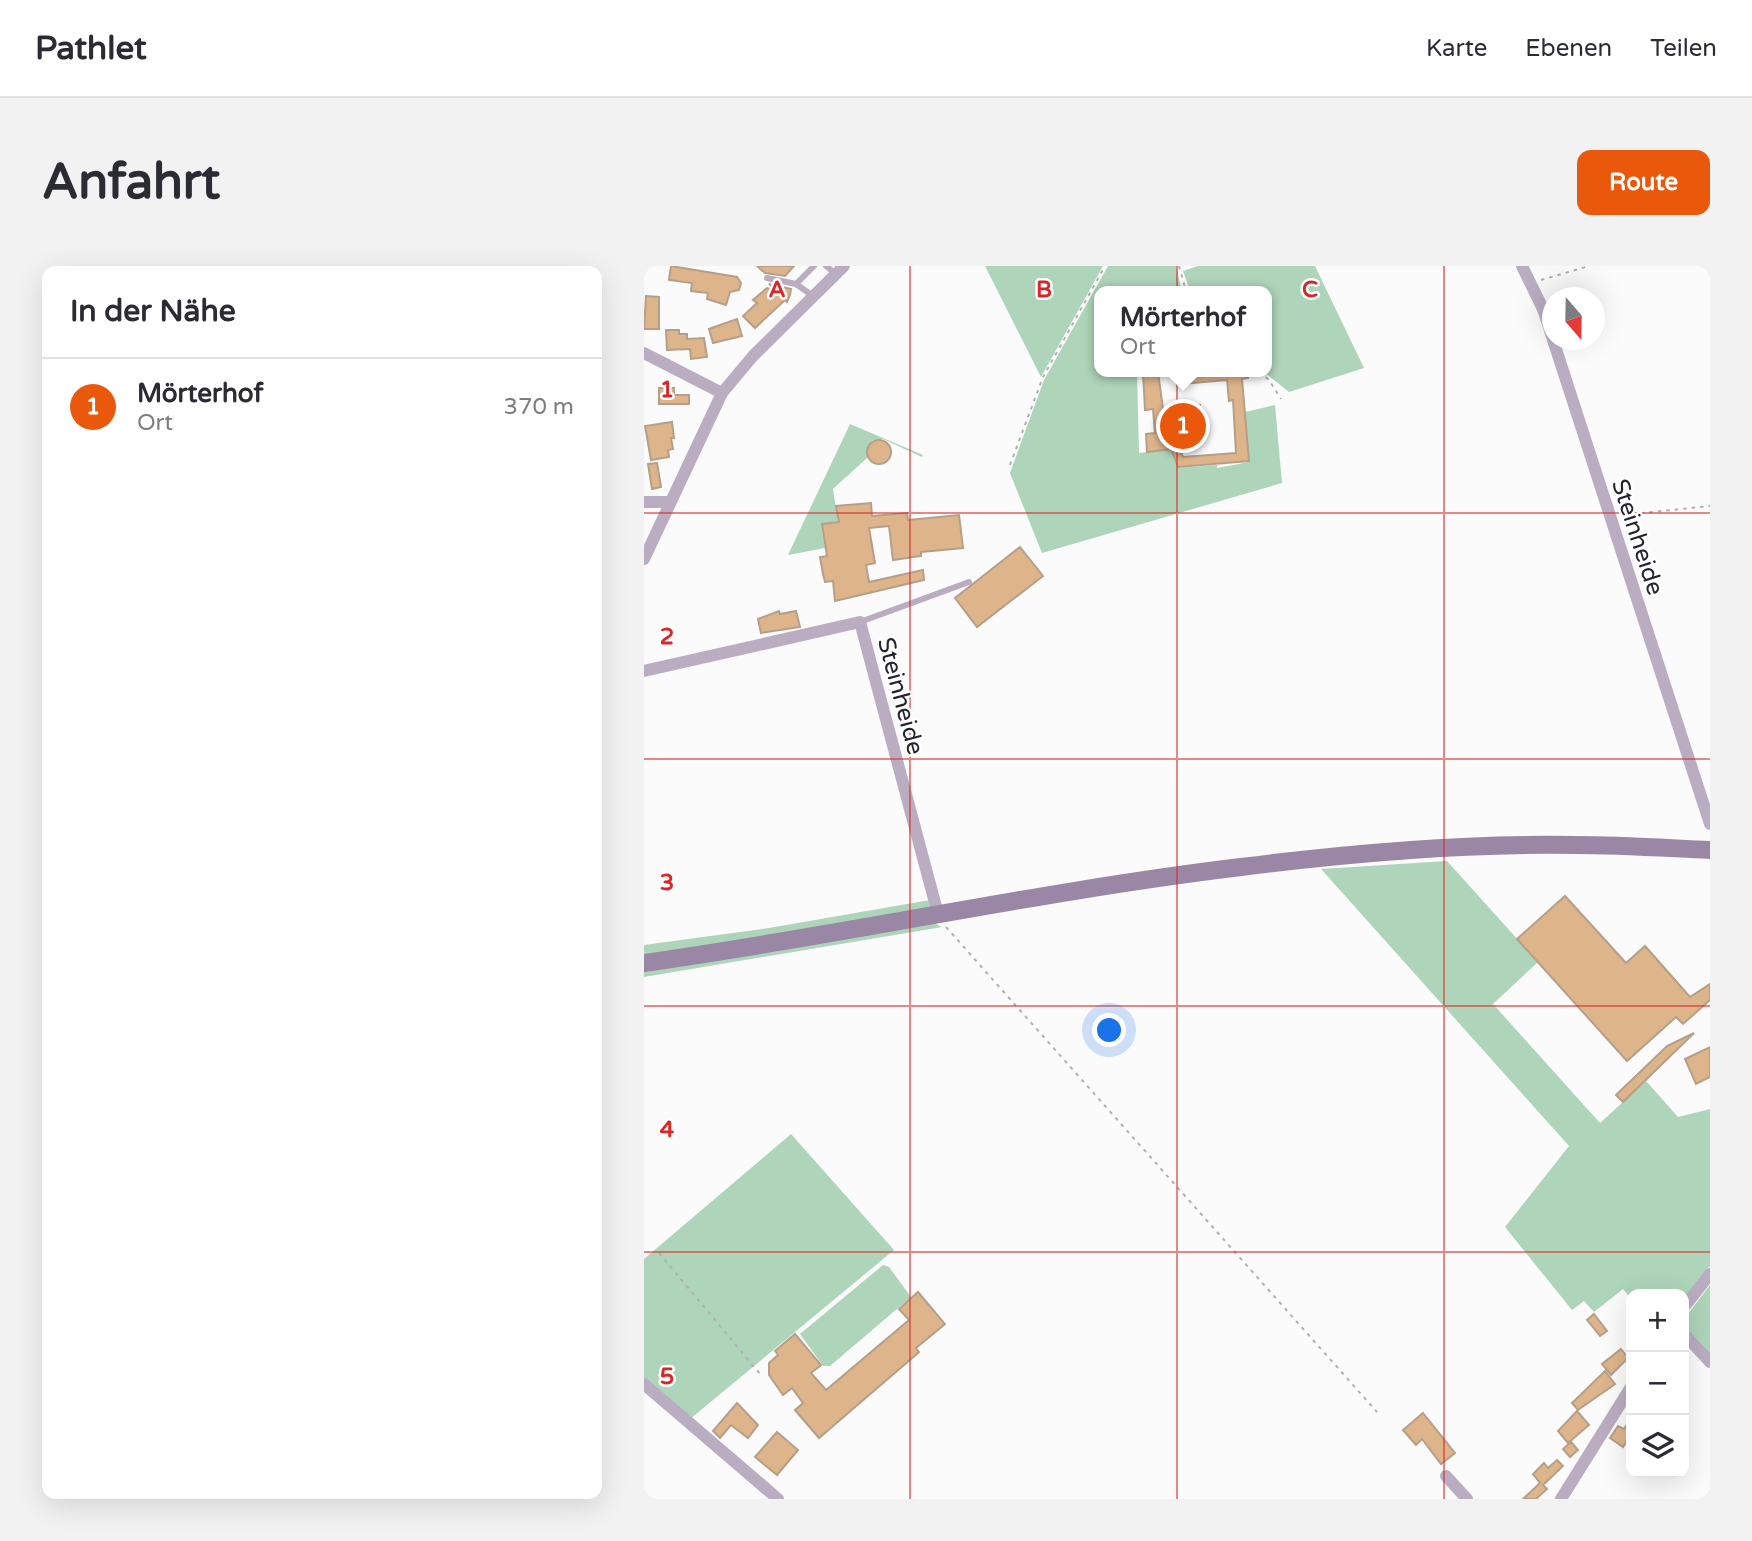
<!DOCTYPE html>
<html lang="de">
<meta charset="utf-8">
<style>
body{margin:0;font-family:"Varela Round",sans-serif;background:#f2f2f3;color:#2b2b33}
.controls{position:absolute;right:21px;bottom:21px;display:grid;overflow:hidden;border-radius:14px;box-shadow:0 7px 28px #0002}
.controls button{width:63px;height:63px;display:grid;place-items:center;padding:0;border:0;border-bottom:2px solid #e1e1e2;background:#fff;color:#2b2b33;font:35px sans-serif}
.compass{position:absolute;left:898px;top:21px;width:63px;height:63px;border-radius:50%;background:#fff;box-shadow:0 7px 28px #0002;rotate:160deg}
.you{position:absolute;left:466px;top:765px;width:24px;height:24px;margin:-18px;border:5px solid #fff;border-radius:50%;background:#1a73e8;box-shadow:0 0 0 10px #1a73e833}
.badge{display:grid;place-items:center;width:46px;height:46px;border-radius:50%;background:#ea580c;color:#fff;font-size:23px;font-weight:700}
.pin{position:absolute;translate:-50% -50%;border:4px solid #fff;box-shadow:0 2px 7px #0006}
.popup{position:absolute;left:450px;top:20px;width:178px;height:91px;box-sizing:border-box;display:grid;place-content:center;border-radius:14px;background:#fff;filter:drop-shadow(0 2px 5px #0005);font-size:23px;white-space:nowrap;color:#7c7c81}
.popup b{font-size:26px;color:#2b2b33}
.popup::after{content:'';position:absolute;left:50%;top:100%;margin-left:-14px;border:14px solid transparent;border-top-color:#fff}
.list{margin:0;padding:0;list-style:none}
h2{display:flex;justify-content:space-between;align-items:center;height:91px;margin:0;padding:0 28px;font-size:30px}
h2 small{font-size:23px;font-weight:400;color:#7c7c81}
.list li{display:grid;grid-template-columns:46px 1fr auto;gap:21px;align-items:center;box-sizing:border-box;height:98px;padding:0 28px;border-top:2px solid #e1e1e2}
.list b{display:block;font-size:26px;white-space:nowrap}
.list p{margin:0;font-size:23px;white-space:nowrap;color:#7c7c81}
.list em{font-size:23px;font-style:normal;color:#7c7c81}
.icon{flex:none;width:38px;height:38px;fill:none;stroke:currentColor;stroke-width:2;stroke-linecap:round;stroke-linejoin:round}
.map{position:relative;flex:none;width:1066px;height:1233px;overflow:hidden;border-radius:14px}
header{display:flex;align-items:center;gap:42px;box-sizing:border-box;height:98px;padding:0 35px;background:#fff;border-bottom:2px solid #e1e1e2}
header strong{font-size:33px}
nav{display:flex;gap:38px;margin-inline-start:auto;font-size:24px}
.intro{display:flex;align-items:center;justify-content:space-between;box-sizing:border-box;height:168px;padding:0 42px}
h1{margin:0;font-size:49px}
.button{padding:18px 32px;border-radius:14px;background:#ea580c;color:#fff;font-size:24px;font-weight:700}
main{display:flex;gap:42px;padding:0 42px}
aside{flex:1;background:#fff;border-radius:14px;box-shadow:0 7px 28px #0002}
.map>svg:first-child{display:block}
</style>
<header>
<strong>Pathlet</strong>
<nav><a>Karte</a><a>Ebenen</a><a>Teilen</a></nav>
</header>
<div class="intro"><h1>Anfahrt</h1><a class="button">Route</a></div>
<main>
<aside>
<h2>In der Nähe<small></small></h2>
<ul class="list">
<li><span class="badge">1</span><div><b>Mörterhof</b><p>Ort</p></div><em>370 m</em></li>
</ul>
</aside>
<div class="map">
<svg width="1066" height="1233" viewBox="0 0 1066 1233">
<rect width="100%" height="100%" fill="#fbfbfb"/>
<g fill="#aed4b9">
<polygon points="341,0 459,0 397,111"/>
<polygon points="464,0 532,0 538,25 455,25 455,106 493,106 495,187 526,183 534,202 573,199 573,202 605,196 601,146 631,139 638,217 398,287 366,207 400,114"/>
<polygon points="554,0 671,0 720,102 645,126 620,106 623,106 623,25 546,25 539,5"/>
<polygon points="206,158 279,189 278,191 239,173 229,174 223,180 223,192 189,223 194,256 177,258 181,282 144,289"/>
<polygon points="803,595 894,696 849,738 956,857 1002,815 1034,851 1066,843 1066,1000 1040,1034 1040,1028 987,1028 987,1033 979,1023 950,1046 940,1035 928,1044 861,961 925,880 677,603"/>
<polygon points="286,634 285,644 0,692 0,679 125,662"/>
<polygon points="290,657 298,661 0,711 0,705"/>
<polygon points="147,868 250,984 46,1153 0,1113 0,993"/>
<polygon points="239,999 245,1001 267,1031 186,1100 179,1100 156,1068"/>
<polygon points="1066,1019 1066,1092 1042,1067 1040,1053"/>
</g>
<g fill="#deb48b" stroke="#b59f89" stroke-width="2">
<polygon points="27,0 93,11 97,17 95,24 86,26 82,39 63,33 64,27 47,25 48,17 25,14"/>
<polygon points="113,0 150,0 141,10 121,7"/>
<polygon points="125,18 147,23 146,29 143,36 141,34 111,62 99,50 113,37 109,34 123,22 133,25"/>
<polygon points="2,30 15,31 15,63 0,63"/>
<polygon points="93,53 98,70 69,77 65,63"/>
<polygon points="22,64 35,64 35,68 43,68 43,73 60,72 63,91 47,93 46,83 23,84"/>
<polygon points="499,106 514,106 519,143 556,139 559,171 532,174 539,191 592,187 589,134 585,135 583,114 538,118 537,106 604,106 604,112 598,113 605,195 534,201 527,183 503,186 502,168 511,167 509,143 501,144"/>
<polygon points="15,122 30,122 30,129 45,129 45,138 15,138"/>
<polygon points="28,156 30,172 27,172 29,183 24,184 25,191 7,194 1,160"/>
<circle cx="235" cy="186" r="12"/>
<polygon points="13,197 17,221 8,223 4,198"/>
<polygon points="227,237 228,250 263,247 264,254 315,249 319,282 277,286 277,290 249,294 245,260 225,262 231,297 222,299 225,316 279,304 280,314 191,335 189,315 181,316 179,308 176,291 183,290 178,258 195,256 192,240"/>
<polygon points="376,281 399,310 333,361 311,332"/>
<polygon points="135,345 136,348 152,345 156,361 117,367 114,353"/>
<polygon points="921,630 982,697 1001,680 1046,731 1066,718 1066,734 1039,758 1032,751 983,795 873,673"/>
<polygon points="1050,767 979,836 972,829 1023,780"/>
<polygon points="1066,781 1066,811 1052,818 1041,793"/>
<polygon points="274,1026 301,1058 272,1082 275,1086 175,1172 151,1144 159,1137 148,1122 139,1129 125,1109 125,1097 134,1089 131,1085 151,1068 177,1099 167,1107 182,1124 265,1054 255,1043"/>
<polygon points="950,1048 963,1065 956,1070 943,1054"/>
<polygon points="977,1083 984,1092 967,1109 958,1098"/>
<polygon points="961,1105 971,1118 934,1144 928,1137"/>
<polygon points="93,1137 114,1159 104,1172 87,1159 76,1172 69,1165"/>
<polygon points="933,1145 945,1159 924,1177 914,1165"/>
<polygon points="779,1147 811,1187 797,1198 778,1173 772,1179 759,1164"/>
<polygon points="987,1152 987,1169 979,1181 966,1172 974,1160 980,1163"/>
<polygon points="133,1166 154,1184 133,1209 111,1191"/>
<polygon points="927,1176 934,1184 926,1191 919,1183"/>
<polygon points="913,1194 919,1200 899,1219 903,1223 892,1233 879,1233 896,1217 889,1208 900,1197 904,1202"/>
</g>
<g fill="none" stroke-linecap="round" stroke-linejoin="round">
<g stroke="#b0b0b4" stroke-width="2" stroke-dasharray="3.5 5" stroke-linecap="butt">
<polyline points="535,0 542,25"/>
<polyline points="897,14 945,0"/>
<polyline points="615,106 625,114 637,133"/>
<polyline points="366,199 399,111 461,0"/>
<polyline points="980,249 1066,240"/>
<polyline points="302,661 733,1146"/>
<polyline points="15,987 117,1109"/>
</g>
<g stroke="#baadc2" stroke-width="6">
<polyline points="182,0 192,8"/>
<polyline points="123,12 152,18 169,30"/>
<polyline points="152,18 170,0"/>
<polyline points="216,356 325,316"/>
</g>
<g stroke="#baadc2" stroke-width="12">
<polyline points="878,0 899,43 1066,558"/>
<polyline points="0,87 78,127"/>
<polyline points="0,236 26,236"/>
<polyline points="0,293 78,127 109,90 200,0"/>
<polyline points="0,405 216,356 294,648"/>
<polyline points="1040,1041 1066,1008"/>
<polyline points="1040,1068 1066,1096"/>
<polyline points="0,1118 134,1233"/>
<polyline points="802,1210 823,1233"/>
<polyline points="917,1233 987,1121"/>
</g>
<path stroke="#9a87a6" stroke-width="18" d="M0,697C200,669 397,625 597,601C707,587 820,577 931,579C976,579 1021,582 1066,584"/>
</g>
<path fill="none" stroke="#d62828" stroke-width="2" stroke-opacity="0.55" d="M266,0V1233M533,0V1233M800,0V1233M0,247H1066M0,493H1066M0,740H1066M0,986H1066"/>
<g text-anchor="middle" stroke-width="5" stroke-linejoin="round" paint-order="stroke">
<g font-size="24" fill="#24232e" stroke="#fff">
<text transform="translate(994 271) rotate(72)" y="8">Steinheide</text>
<text transform="translate(257 430) rotate(75)" y="8">Steinheide</text>
</g>
</g>
<g font-size="23" text-anchor="middle" font-weight="bold" fill="#d62828" stroke="#fff" stroke-width="5" stroke-linejoin="round" paint-order="stroke">
<text x="133" y="31">A</text>
<text x="400" y="31">B</text>
<text x="666" y="31">C</text>
<text x="23" y="131">1</text>
<text x="23" y="378">2</text>
<text x="23" y="624">3</text>
<text x="23" y="871">4</text>
<text x="23" y="1118">5</text>
</g>
</svg>
<div class="controls">
<button>+</button>
<button>−</button>
<button><svg class="icon" aria-label="layers" viewBox="0 0 24 24"><path d="M12 4l9 5-9 5-9-5zM3 14l9 5 9-5"/></svg></button>
</div>
<svg class="compass" viewBox="-18 -18 36 36"><path d="M0-13l5 13h-10z" fill="#e53935"/><path d="M0 13l5-13h-10z" fill="#7c7c81"/></svg>
<div class="you"></div>
<div class="pin badge" style="left:539px;top:160px">1</div>
<div class="popup"><b>Mörterhof</b>Ort</div>
</div>
</main>
